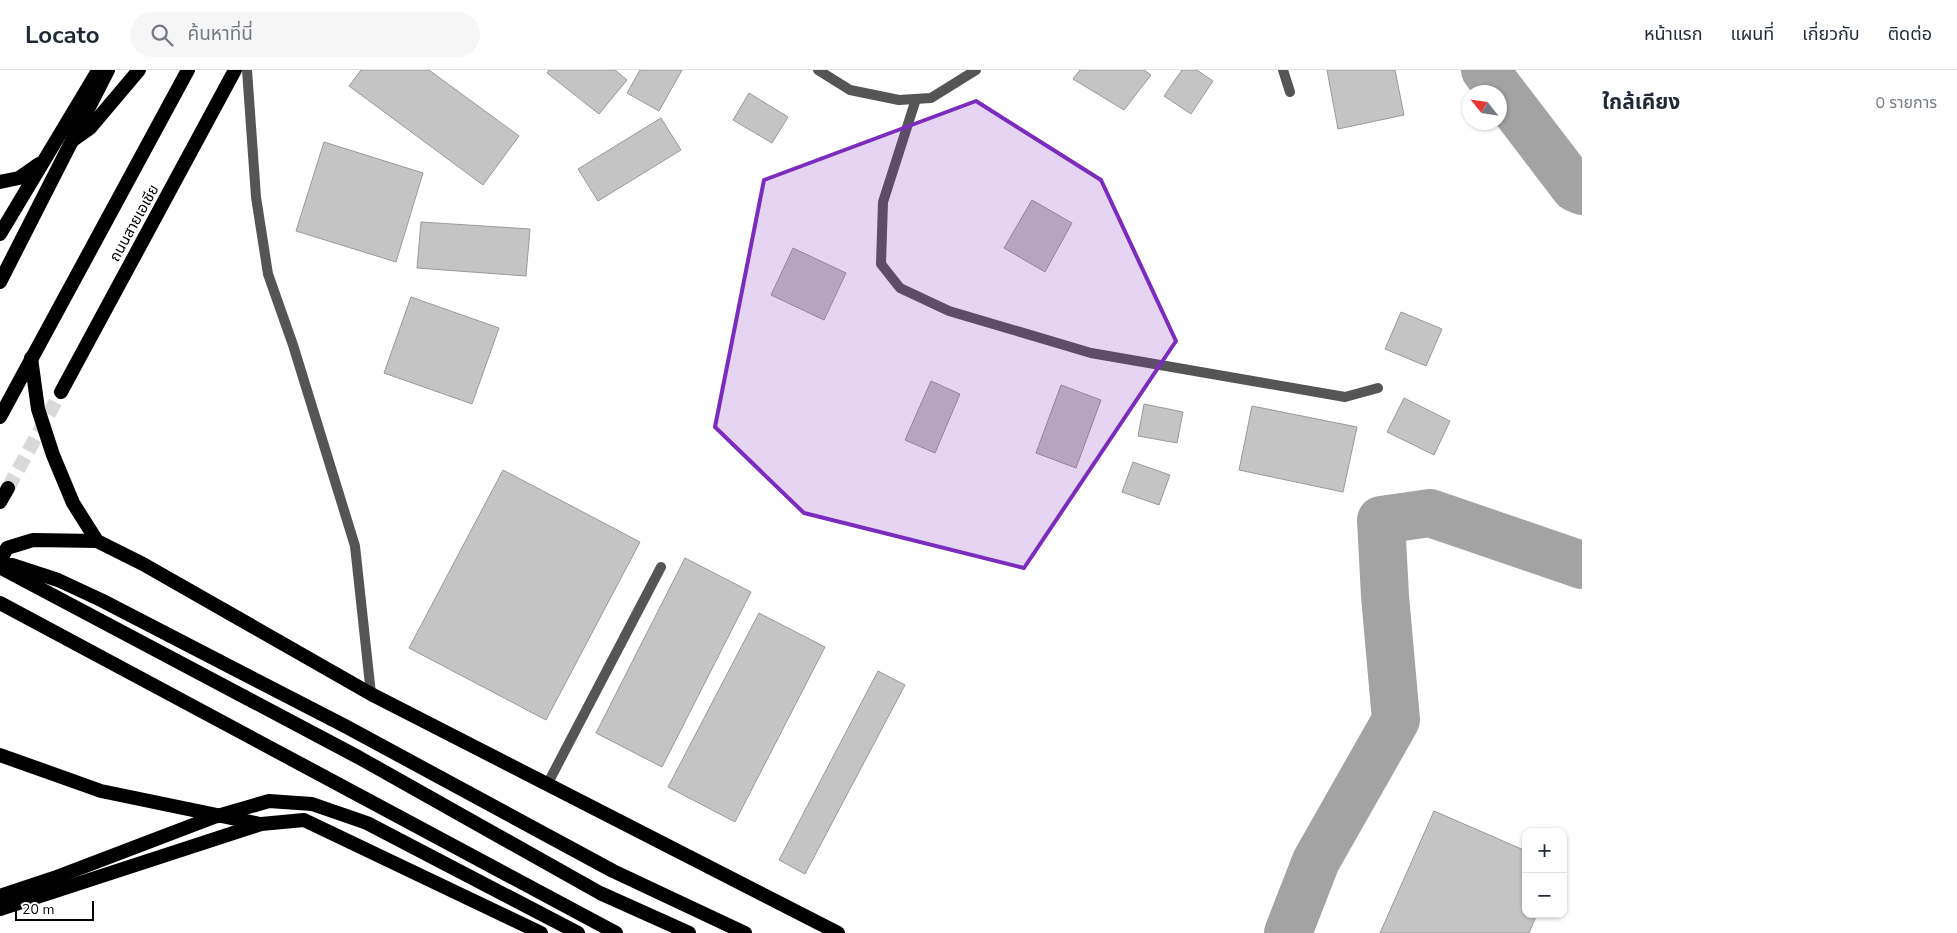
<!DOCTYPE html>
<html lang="th">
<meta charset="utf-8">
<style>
body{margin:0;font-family:"Nunito Sans","Noto Sans Thai",sans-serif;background:#f6f6f7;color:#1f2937}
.controls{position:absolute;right:15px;bottom:15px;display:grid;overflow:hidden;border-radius:10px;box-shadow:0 1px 4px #0004}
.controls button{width:45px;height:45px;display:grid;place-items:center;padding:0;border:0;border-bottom:1px solid #e0e1e3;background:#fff;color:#1f2937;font:25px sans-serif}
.compass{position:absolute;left:1462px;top:15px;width:45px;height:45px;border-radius:50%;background:#fff;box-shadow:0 1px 4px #0004;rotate:300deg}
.scale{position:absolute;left:15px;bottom:12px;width:79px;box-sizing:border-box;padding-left:5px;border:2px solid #000;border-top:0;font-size:14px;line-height:18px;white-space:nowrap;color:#000;-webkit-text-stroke:4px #fff;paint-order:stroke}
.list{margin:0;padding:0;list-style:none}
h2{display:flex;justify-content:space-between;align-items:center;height:65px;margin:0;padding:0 20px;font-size:21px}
h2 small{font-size:16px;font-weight:400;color:#747a83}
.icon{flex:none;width:28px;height:28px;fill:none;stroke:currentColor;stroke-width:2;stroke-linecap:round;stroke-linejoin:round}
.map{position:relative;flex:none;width:1582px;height:863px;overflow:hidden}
header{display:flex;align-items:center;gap:30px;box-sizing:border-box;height:70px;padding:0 25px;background:#fff;border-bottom:1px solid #e0e1e3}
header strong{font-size:24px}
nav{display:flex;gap:28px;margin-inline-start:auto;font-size:18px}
.search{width:350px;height:45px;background:#f6f6f7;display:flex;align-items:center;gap:12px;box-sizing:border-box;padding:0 18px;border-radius:28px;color:#747a83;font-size:19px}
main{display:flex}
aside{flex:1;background:#fff}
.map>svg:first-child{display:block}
</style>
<header>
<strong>Locato</strong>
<div class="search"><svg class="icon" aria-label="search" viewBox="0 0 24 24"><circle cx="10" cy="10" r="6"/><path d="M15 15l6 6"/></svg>ค้นหาที่นี่</div>
<nav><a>หน้าแรก</a><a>แผนที่</a><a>เกี่ยวกับ</a><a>ติดต่อ</a></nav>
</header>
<main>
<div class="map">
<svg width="1582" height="863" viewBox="0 0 1582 863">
<rect width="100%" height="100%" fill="#fff"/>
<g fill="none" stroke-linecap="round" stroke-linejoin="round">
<g stroke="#a3a3a3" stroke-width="48">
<polyline points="1485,0 1575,118 1582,121"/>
<polyline points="1288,863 1316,791 1396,650 1385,526 1381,450 1430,443 1582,495"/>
</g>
</g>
<g fill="#c4c4c4" stroke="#999">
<polygon points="361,0 429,0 519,66 483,115 349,16"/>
<polygon points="549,0 615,0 627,10 599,44 547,3"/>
<polygon points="640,0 682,0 659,41 627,23"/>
<polygon points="1080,0 1144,0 1151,5 1124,40 1073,9"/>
<polygon points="1182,0 1197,0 1213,11 1191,44 1164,26"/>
<polygon points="1327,0 1395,0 1404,45 1338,59"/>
<polygon points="749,23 788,47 772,73 733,50"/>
<polygon points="661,48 681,80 598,131 578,99"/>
<polygon points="324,72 423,103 396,192 296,161"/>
<polygon points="1032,130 1072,153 1045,202 1004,178"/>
<polygon points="421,152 530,159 526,206 417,198"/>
<polygon points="793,178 846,203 824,250 771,225"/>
<polygon points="411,227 499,258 472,334 384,303"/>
<polygon points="1401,242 1442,259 1426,296 1385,279"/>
<polygon points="931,311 960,324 935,383 905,370"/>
<polygon points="1061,315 1101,330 1076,398 1036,383"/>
<polygon points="1404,328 1450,351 1434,385 1387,362"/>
<polygon points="1144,334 1183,342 1177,373 1138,366"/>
<polygon points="1252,336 1357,357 1343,422 1239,400"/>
<polygon points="1133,392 1170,405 1159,435 1122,422"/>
<polygon points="503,400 640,472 546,650 409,578"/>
<polygon points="685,488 751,522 662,697 596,663"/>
<polygon points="759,543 825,577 735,752 668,717"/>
<polygon points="878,601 905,615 805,804 779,790"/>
<polygon points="1434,741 1526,781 1526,844 1537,844 1529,863 1380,863"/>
</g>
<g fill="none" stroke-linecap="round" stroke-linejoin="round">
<polyline stroke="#d9d9d9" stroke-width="14" stroke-dasharray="14 7" stroke-linecap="butt" points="8,418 61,322"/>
<g stroke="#555" stroke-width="10">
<polyline points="247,0 256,127 268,204 293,275 355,476 371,624"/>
<polyline points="818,0 850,20 899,30 931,28 976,0"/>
<polyline points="1283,0 1290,22"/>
<polyline points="916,29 883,132 881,194 900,218 949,241 1091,283 1345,327 1378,318"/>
<polyline points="548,713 661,497"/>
</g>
<g stroke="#000" stroke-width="14">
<polyline points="73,70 90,58 139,0"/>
<polyline points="0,112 19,108 39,94"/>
<polyline points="0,164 96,4"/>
<polyline points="0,212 108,0"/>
<polyline points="31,288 38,339 53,385 73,433 97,471 143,494 371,624 838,863"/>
<polyline points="61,322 235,0"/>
<polyline points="0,347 188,0"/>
<polyline points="0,432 8,418"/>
<polyline points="0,491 7,478 33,470 97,471"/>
<polyline points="0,496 12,495 58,510 101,530 345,656 613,801 745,863"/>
<polyline points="3,499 358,687 600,823 689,863"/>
<polyline points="0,533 616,863"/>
<polyline points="0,685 101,721 260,754"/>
<polyline points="0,826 54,808 214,747 269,731 312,734 367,753 578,863"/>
<polyline points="0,839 261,754 304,750 541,863"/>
</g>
</g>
<path fill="#7b2cbf" fill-opacity="0.2" stroke="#7b2cbf" stroke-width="4" stroke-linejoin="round" d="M976,31L1101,110L1176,271L1024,498L804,443L715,357L764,110Z"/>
<g text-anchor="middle" stroke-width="4.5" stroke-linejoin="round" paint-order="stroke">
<g font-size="15" fill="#000" stroke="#fff">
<text transform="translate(134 153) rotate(-61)" y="5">ถนนสายเอเชีย</text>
</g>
</g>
</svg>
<div class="controls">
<button>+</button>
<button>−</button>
</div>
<svg class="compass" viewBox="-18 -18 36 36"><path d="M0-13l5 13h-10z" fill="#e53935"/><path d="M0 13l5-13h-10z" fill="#747a83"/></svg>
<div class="scale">20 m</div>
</div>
<aside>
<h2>ใกล้เคียง<small>0 รายการ</small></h2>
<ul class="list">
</ul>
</aside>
</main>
